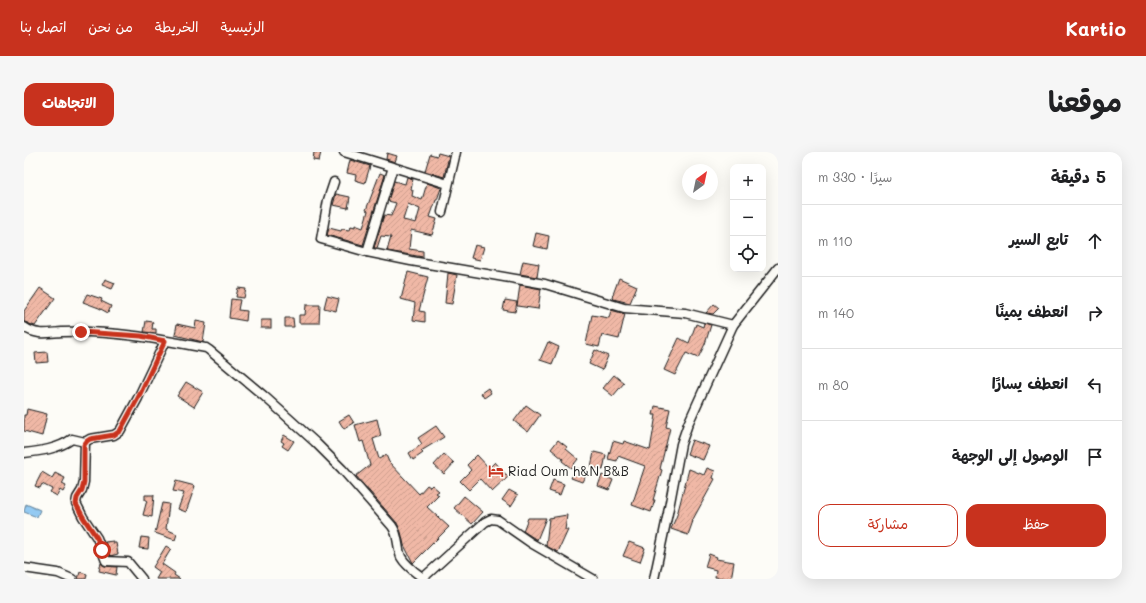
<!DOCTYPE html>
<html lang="ar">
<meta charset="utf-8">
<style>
body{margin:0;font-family:Mali,"Playpen Sans Arabic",sans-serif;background:#f6f6f6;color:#202124;direction:rtl}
.controls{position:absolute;right:12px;top:12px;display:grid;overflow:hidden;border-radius:8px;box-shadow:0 4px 16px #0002}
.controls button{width:36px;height:36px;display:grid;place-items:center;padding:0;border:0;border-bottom:1px solid #e0e0e0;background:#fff;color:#202124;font:20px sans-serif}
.compass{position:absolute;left:658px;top:12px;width:36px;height:36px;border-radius:50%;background:#fff;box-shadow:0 4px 16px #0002;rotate:33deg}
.stop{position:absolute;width:12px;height:12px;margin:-9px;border:3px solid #c8321e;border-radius:50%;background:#fff}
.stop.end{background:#c8321e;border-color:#fff;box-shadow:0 1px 4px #0008}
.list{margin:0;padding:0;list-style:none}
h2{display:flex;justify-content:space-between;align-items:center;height:52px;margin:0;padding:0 16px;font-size:17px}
h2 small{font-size:13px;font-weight:400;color:#757577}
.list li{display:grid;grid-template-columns:26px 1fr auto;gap:12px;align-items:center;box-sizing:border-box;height:72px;padding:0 16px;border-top:1px solid #e0e0e0}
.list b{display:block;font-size:15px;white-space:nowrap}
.list em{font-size:13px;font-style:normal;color:#757577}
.actions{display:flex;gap:8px;padding:12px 16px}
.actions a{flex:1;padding:9px 0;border:1px solid #c8321e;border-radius:12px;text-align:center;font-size:14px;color:#c8321e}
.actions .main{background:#c8321e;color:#fff}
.icon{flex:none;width:22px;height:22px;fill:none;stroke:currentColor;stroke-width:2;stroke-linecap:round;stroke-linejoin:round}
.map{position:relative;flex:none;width:754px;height:427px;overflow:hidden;direction:ltr;border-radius:12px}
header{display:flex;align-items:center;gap:24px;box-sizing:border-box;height:56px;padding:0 20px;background:#c8321e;color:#fff}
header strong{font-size:19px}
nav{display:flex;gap:22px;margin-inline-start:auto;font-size:14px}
.intro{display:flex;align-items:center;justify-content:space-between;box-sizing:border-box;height:96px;padding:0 24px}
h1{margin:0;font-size:28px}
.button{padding:10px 18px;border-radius:12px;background:#c8321e;color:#fff;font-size:14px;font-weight:700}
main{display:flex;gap:24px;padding:0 24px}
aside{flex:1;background:#fff;border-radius:12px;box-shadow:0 4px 16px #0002}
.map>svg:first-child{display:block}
</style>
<header>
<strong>Kartio</strong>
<nav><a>الرئيسية</a><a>الخريطة</a><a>من نحن</a><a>اتصل بنا</a></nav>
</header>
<div class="intro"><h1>موقعنا</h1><a class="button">الاتجاهات</a></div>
<main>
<aside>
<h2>5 دقيقة<small>سيرًا · 330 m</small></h2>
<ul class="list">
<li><svg class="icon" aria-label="ahead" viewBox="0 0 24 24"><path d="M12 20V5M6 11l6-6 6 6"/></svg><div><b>تابع السير</b></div><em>110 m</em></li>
<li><svg class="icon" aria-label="right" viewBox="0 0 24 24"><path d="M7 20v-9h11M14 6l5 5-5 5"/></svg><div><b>انعطف يمينًا</b></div><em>140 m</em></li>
<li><svg class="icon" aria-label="left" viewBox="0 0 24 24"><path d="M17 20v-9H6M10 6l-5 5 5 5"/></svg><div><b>انعطف يسارًا</b></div><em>80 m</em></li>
<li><svg class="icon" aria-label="arrive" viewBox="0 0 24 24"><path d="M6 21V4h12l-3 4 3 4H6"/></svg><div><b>الوصول إلى الوجهة</b></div></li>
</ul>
<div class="actions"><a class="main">حفظ</a><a>مشاركة</a></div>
</aside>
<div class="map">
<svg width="754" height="427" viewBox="0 0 754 427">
<defs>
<pattern id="water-waves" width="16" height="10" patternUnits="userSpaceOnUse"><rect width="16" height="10" fill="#94caf2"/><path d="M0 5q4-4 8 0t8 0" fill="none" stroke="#7fadcf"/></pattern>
<pattern id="building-hatch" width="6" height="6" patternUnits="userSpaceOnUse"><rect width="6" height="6" fill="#f0b8a6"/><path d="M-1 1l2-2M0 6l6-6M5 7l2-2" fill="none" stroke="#cd9e8e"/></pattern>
</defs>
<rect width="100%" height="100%" fill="#fdfcf7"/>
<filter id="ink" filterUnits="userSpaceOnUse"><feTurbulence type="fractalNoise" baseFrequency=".025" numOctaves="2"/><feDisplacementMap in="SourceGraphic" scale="8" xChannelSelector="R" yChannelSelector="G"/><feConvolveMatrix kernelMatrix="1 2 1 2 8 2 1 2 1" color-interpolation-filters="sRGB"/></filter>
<g filter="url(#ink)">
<polygon fill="url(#water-waves)" stroke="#64849c" points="2,352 16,358 13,365 0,360"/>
<g fill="url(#building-hatch)" stroke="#1c1c1c" fill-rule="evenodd">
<polygon points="290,0 297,0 295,9 289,8"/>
<polygon points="363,1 373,4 371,10 362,7"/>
<polygon points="414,1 425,4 420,25 401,19 406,2 413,4"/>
<polygon points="326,8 346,14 341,31 331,28 332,23 323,21"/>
<polygon points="356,21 361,23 339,93 303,83 305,76 317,79 318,77 326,78 327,74 331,75 331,73 339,76 344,59 342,58"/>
<path d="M383,25L389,27L387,37L389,38L388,44L398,48L403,31L417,36L413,48H412L406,65L413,67L408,83L387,78L385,97L399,99V105L363,99L367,85L357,84L353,96H350L360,63L367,64L372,51L364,49L370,29L381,32ZM384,52L396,57L392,71L379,68Z"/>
<polygon points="312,42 326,45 324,56 309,53"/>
<polygon points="512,81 525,84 523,97 509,94"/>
<polygon points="451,93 460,95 456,108 447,106"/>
<polygon points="499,109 515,112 513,125 496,122"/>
<polygon points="384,120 404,125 395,159 401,160 401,170 389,168 391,151 377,147"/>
<polygon points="424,121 433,123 428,152 421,151"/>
<polygon points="595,126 613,134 606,151 589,147 590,146 588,145"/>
<polygon points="81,127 91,131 88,137 78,133"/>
<polygon points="496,133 517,137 514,157 493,154"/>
<polygon points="16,136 31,146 11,174 0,170 0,159"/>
<polygon points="214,136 222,137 220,146 212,145"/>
<polygon points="63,142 78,147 77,149 87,154 84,161 75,156 59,150"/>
<polygon points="303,144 315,147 312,159 300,156"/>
<polygon points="207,147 216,148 214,158 223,159 222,169 205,166"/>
<polygon points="481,148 493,150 491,160 479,158"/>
<polygon points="690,152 695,156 689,162 682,161"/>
<polygon points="282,153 296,153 295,171 275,171 275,163 281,163"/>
<polygon points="587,158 601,162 595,187 578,183 575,195 562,192 568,163 585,166"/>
<polygon points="261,166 269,166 270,175 261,175"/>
<rect x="237" y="168" width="10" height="8"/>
<polygon points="122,169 129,170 128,177 132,177 132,181 120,180"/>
<polygon points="172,169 182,171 179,190 151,183 153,172 171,176"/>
<polygon points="680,171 687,173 681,192 674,206 662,201 651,223 640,218 655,186 665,191 672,172 679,175"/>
<polygon points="524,190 535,195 528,212 516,208"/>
<polygon points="571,198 584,204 578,218 565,212"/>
<polygon points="23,200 24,210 12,211 11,201"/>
<polygon points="590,223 600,231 589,244 579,236"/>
<polygon points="162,230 179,240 170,255 153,244"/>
<polygon points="464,236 467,241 460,246 457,241"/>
<polygon points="502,253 516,263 504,280 490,269"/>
<polygon points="631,254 646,257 642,275 646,276 636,317 638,318 629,348 631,348 627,360 608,353 621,314 594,304 593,309 584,307 589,289 599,292 600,289 626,298 632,263 629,263"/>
<polygon points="3,257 23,262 18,284 0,279 0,263 2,263"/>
<polygon points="325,263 330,271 320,277 315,269"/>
<polygon points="353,267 357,284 349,287 355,307 362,303 365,310 395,342 403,333 406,335 408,333 415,339 412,341 415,343 403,355 425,375 389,411 380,393 377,380 373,371 332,324 346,313 339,289 336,290 331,273"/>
<polygon points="412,274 420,285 397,299 399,301 389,308 385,301 398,292 394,286"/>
<polygon points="260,283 270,289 264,298 258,294 260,291 257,289"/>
<polygon points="534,288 543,295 542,297 554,307 547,316 538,309 539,307 527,297"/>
<polygon points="668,288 685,294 679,308 663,302"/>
<polygon points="570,300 582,303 579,318 567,315"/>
<polygon points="420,302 430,311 420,322 410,313"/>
<polygon points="453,303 465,316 471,310 484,325 468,340 456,327 445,338 436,329 447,318 443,313"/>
<polygon points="552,316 563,320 558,330 547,326"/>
<polygon points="683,316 691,319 689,326 691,327 668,369 669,369 664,383 647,377 653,363 665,317 680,323"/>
<polygon points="18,320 28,326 31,321 41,326 38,332 42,334 39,340 36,338 33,344 26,340 28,337 18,332 16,336 11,334"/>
<polygon points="578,323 589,328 585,338 574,334"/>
<polygon points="529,328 540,332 536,343 525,339"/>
<polygon points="152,329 171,334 162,360 154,357 160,341 149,339"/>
<polygon points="485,338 494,343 487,354 478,348"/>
<polygon points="121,343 130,343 128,365 119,363 123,348 121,348"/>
<polygon points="440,344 459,360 448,372 430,356"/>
<polygon points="138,351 145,352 142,377 153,382 151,388 131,381"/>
<polygon points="543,363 541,378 544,378 534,400 522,394 525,366"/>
<polygon points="504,366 522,366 513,388 499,379"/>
<polygon points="117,385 125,386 124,397 115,396"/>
<polygon points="89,389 89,391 92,391 94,402 86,404 81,390"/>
<polygon points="605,390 621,396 616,410 599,404"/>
<polygon points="142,394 147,397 138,412 151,421 150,423 156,427 132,427 136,420 129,415"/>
<polygon points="685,402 693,405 692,407 710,410 707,427 691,425 692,418 681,415"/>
<polygon points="77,411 81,414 93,415 92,423 75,419"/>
<polygon points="56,420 63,422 62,427 54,427"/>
</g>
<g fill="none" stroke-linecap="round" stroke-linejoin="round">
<g stroke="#1c1c1c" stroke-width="11">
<g id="street">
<polyline points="320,0 424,32"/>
<polyline points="310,30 304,48 297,87 343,100 387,109 521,132 600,156 661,161 709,173"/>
<polyline points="418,60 432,0"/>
<polyline points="343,100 369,15"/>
<path d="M0,175C13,184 23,181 38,180C87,178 134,187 182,196L185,198L240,244L291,290L318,317L368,374C375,383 373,395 377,405C382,414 391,420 399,426L461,370L467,367L474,368L507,391L569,427"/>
<path d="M0,301C17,299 34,297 48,287L61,290"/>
<polyline points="0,416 34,421 48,427"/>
<polyline points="118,427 104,410 82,409 73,386 59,365 52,351 53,346 58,338 60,330 61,290 66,287 90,283 96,279 114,246 141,189"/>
<polyline points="630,427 644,361 657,292 664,272 709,173 754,116"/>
</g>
</g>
<use href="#street" stroke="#fdfcf7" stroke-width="8"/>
</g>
</g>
<g fill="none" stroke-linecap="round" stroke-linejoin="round" filter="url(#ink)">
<polyline stroke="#c8321e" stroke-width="5" points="57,180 117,184 141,189 114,246 96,279 90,283 66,287 63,289 60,293 60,330 58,338 53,346 52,352 59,365 73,386 78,398"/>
</g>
<defs>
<g id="hotel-bare" transform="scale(1.2)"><path d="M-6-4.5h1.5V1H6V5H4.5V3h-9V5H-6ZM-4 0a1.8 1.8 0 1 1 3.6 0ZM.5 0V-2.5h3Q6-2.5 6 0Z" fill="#c8321e" stroke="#fdfcf7" stroke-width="2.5" paint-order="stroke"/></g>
</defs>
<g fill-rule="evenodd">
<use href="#hotel-bare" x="472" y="319"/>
</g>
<g text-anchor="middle" stroke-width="3.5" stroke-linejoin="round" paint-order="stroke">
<g font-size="13" fill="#1c1c1c" stroke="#fdfcf7" text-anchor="start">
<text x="484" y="324">Riad Oum h&amp;N B&amp;B</text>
</g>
</g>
</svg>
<div class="controls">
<button>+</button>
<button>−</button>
<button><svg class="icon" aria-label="locate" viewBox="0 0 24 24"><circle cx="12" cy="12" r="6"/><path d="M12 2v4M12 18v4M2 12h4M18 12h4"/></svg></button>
</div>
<svg class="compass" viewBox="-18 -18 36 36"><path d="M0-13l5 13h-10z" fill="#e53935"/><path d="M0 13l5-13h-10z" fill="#757577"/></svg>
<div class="stop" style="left:78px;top:398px"></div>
<div class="stop end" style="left:57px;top:180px"></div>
</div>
</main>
